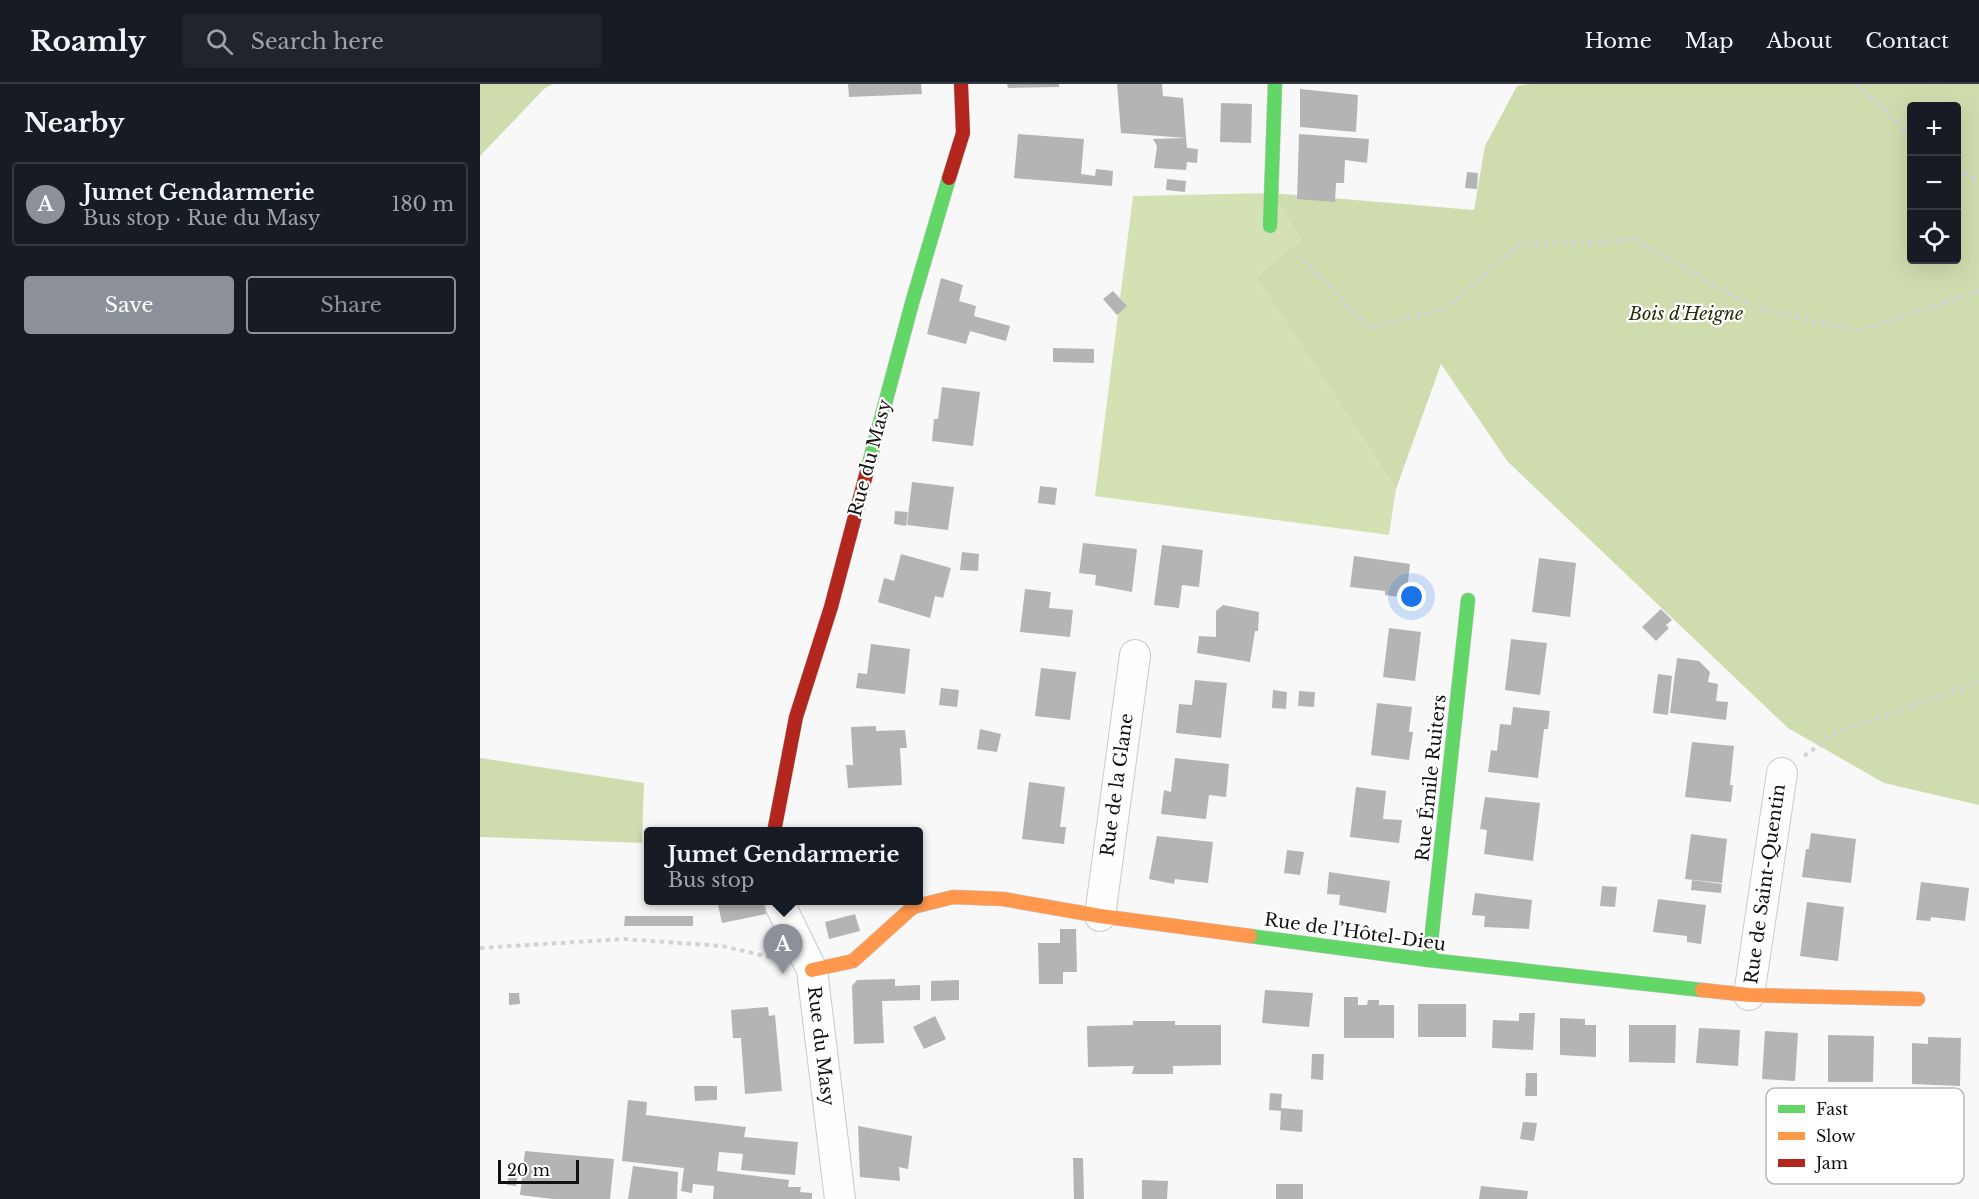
<!DOCTYPE html>
<meta charset="utf-8">
<style>
body{margin:0;font-family:"Libre Baskerville",serif;background:#20242c;color:#f1f3f6}
.controls{position:absolute;right:18px;top:18px;display:grid;overflow:hidden;border-radius:6px;box-shadow:0 6px 24px #0002}
.controls button{width:54px;height:54px;display:grid;place-items:center;padding:0;border:0;border-bottom:2px solid #363941;background:#171b24;color:#f1f3f6;font:30px sans-serif}
.scale{position:absolute;left:18px;bottom:15px;width:81px;box-sizing:border-box;padding-left:6px;border:3px solid #111112;border-top:0;font-size:16px;line-height:21px;white-space:nowrap;color:#111112;-webkit-text-stroke:4px #fff;paint-order:stroke}
.you{position:absolute;left:932px;top:513px;width:21px;height:21px;margin:-15px;border:4px solid #fff;border-radius:50%;background:#1a73e8;box-shadow:0 0 0 9px #1a73e833}
.badge{display:grid;place-items:center;width:39px;height:39px;border-radius:50%;background:#8c9099;color:#fff;font-size:20px;font-weight:700}
.pin{position:absolute;translate:-50% -50px;filter:drop-shadow(0 2px 3px #0008)}
.pin::after{content:'';position:absolute;top:32px;width:21px;height:18px;background:inherit;clip-path:polygon(0 0,100% 0,50% 100%)}
.popup{position:absolute;left:164px;top:743px;width:279px;height:78px;box-sizing:border-box;display:grid;place-content:center;border-radius:6px;background:#171b24;filter:drop-shadow(0 2px 4px #0005);font-size:20px;white-space:nowrap;color:#9ea1a6}
.popup b{font-size:22px;color:#f1f3f6}
.popup::after{content:'';position:absolute;left:50%;top:100%;margin-left:-12px;border:12px solid transparent;border-top-color:#171b24}
.list{margin:0;padding:0;list-style:none}
h2{display:flex;justify-content:space-between;align-items:center;height:78px;margin:0;padding:0 24px;font-size:26px}
h2 small{font-size:20px;font-weight:400;color:#9ea1a6}
.list li{display:grid;grid-template-columns:39px 1fr auto;gap:18px;align-items:center;box-sizing:border-box;height:84px;margin:0 12px 12px;padding:0 12px;border:2px solid #363941;border-radius:6px}
.list b{display:block;font-size:22px;white-space:nowrap}
.list p{margin:0;font-size:20px;white-space:nowrap;color:#9ea1a6}
.list em{font-size:20px;font-style:normal;color:#9ea1a6}
.actions{display:flex;gap:12px;padding:18px 24px}
.actions a{flex:1;padding:14px 0;border:2px solid #8c9099;border-radius:6px;text-align:center;font-size:21px;color:#8c9099}
.actions .main{background:#8c9099;color:#fff}
.icon{flex:none;width:33px;height:33px;fill:none;stroke:currentColor;stroke-width:2;stroke-linecap:round;stroke-linejoin:round}
.map{position:relative;flex:none;width:1499px;height:1115px;overflow:hidden}
header{display:flex;align-items:center;gap:36px;box-sizing:border-box;height:84px;padding:0 30px;background:#171b24;border-bottom:2px solid #363941}
header strong{font-size:28px}
nav{display:flex;gap:33px;margin-inline-start:auto;font-size:21px}
.search{width:420px;height:54px;background:#20242c;display:flex;align-items:center;gap:15px;box-sizing:border-box;padding:0 21px;border-radius:6px;color:#9ea1a6;font-size:22px}
main{display:flex}
aside{flex:1;background:#171b24}
.map>svg:first-child{display:block}
</style>
<header>
<strong>Roamly</strong>
<div class="search"><svg class="icon" aria-label="search" viewBox="0 0 24 24"><circle cx="10" cy="10" r="6"/><path d="M15 15l6 6"/></svg>Search here</div>
<nav><a>Home</a><a>Map</a><a>About</a><a>Contact</a></nav>
</header>
<main>
<aside>
<h2>Nearby<small></small></h2>
<ul class="list">
<li><span class="badge">A</span><div><b>Jumet Gendarmerie</b><p>Bus stop · Rue du Masy</p></div><em>180 m</em></li>
</ul>
<div class="actions"><a class="main">Save</a><a>Share</a></div>
</aside>
<div class="map">
<svg width="1499" height="1115" viewBox="0 0 1499 1115">
<rect width="100%" height="100%" fill="#f8f8f9"/>
<polygon fill="#d4e2b3" points="791,109 821,155 776,193 916,405 909,451 615,412 653,112"/>
<g fill="#cfddae" fill-rule="evenodd">
<polygon points="0,0 73,0 64,5 0,72"/>
<path d="M1050,0H1499V721L1404,699L1308,644L1028,378L961,280L916,405L776,193L821,155L791,109L994,126L1005,62L1037,2ZM1432,22H1476V176H1432Z"/>
<polygon points="0,674 164,699 162,759 0,753"/>
</g>
<g fill="#b4b4b5">
<polygon points="368,0 441,0 442,10 369,13"/>
<polygon points="527,0 579,0 579,3 528,4"/>
<polygon points="637,0 682,0 683,12 703,14 706,54 707,64 718,65 717,79 707,78 706,86 674,84 677,62 673,55 706,54 641,49"/>
<polygon points="820,5 878,11 876,48 820,43"/>
<polygon points="741,19 772,20 771,59 740,58"/>
<polygon points="538,50 604,55 601,90 615,92 616,85 633,87 632,102 534,94"/>
<polygon points="819,50 889,55 887,79 865,76 864,99 856,99 855,118 817,115"/>
<polygon points="987,88 998,89 997,105 985,104"/>
<polygon points="687,95 706,97 705,108 686,106"/>
<polygon points="461,194 483,201 479,217 496,222 494,232 530,242 526,257 490,247 486,260 447,250"/>
<polygon points="633,207 647,222 637,231 623,215"/>
<polygon points="573,264 614,265 614,279 573,278"/>
<polygon points="462,303 500,308 493,362 452,357 454,335 458,335"/>
<polygon points="432,398 474,403 468,446 427,441"/>
<polygon points="560,402 577,404 575,421 558,419"/>
<polygon points="415,427 428,428 426,442 414,440"/>
<polygon points="603,459 657,465 652,508 615,501 616,491 599,489"/>
<polygon points="682,461 723,466 719,503 702,501 699,524 674,521"/>
<polygon points="482,468 499,470 498,487 480,486"/>
<polygon points="421,470 471,484 463,514 455,512 450,534 398,518 404,494 414,497"/>
<polygon points="874,472 930,480 926,514 905,511 905,507 870,503"/>
<polygon points="1059,474 1096,479 1090,533 1052,528"/>
<polygon points="545,505 571,508 569,524 593,526 590,553 540,548"/>
<polygon points="743,521 779,528 778,547 775,547 770,578 717,569 719,552 736,553 736,527"/>
<polygon points="1181,525 1192,536 1186,541 1189,544 1176,557 1162,543"/>
<polygon points="909,544 941,548 935,597 903,593"/>
<polygon points="1031,555 1067,559 1060,611 1025,606"/>
<polygon points="391,560 430,565 425,610 376,604 378,589 387,590"/>
<polygon points="1197,574 1219,577 1230,588 1228,598 1238,600 1236,617 1248,618 1246,636 1190,629"/>
<polygon points="561,584 596,588 590,636 555,632"/>
<polygon points="1178,590 1192,592 1188,631 1173,629"/>
<polygon points="715,596 747,599 741,654 696,649 699,620 712,621"/>
<polygon points="461,604 479,606 477,623 459,621"/>
<polygon points="793,606 807,608 806,625 792,624"/>
<polygon points="819,607 835,608 834,623 818,622"/>
<polygon points="897,619 932,623 929,648 933,648 929,676 891,671"/>
<polygon points="1033,623 1070,627 1068,645 1064,645 1058,694 1008,688 1011,666 1017,667 1020,640 1031,641"/>
<polygon points="396,642 396,647 425,646 427,664 420,664 422,701 368,704 366,681 373,681 371,643"/>
<polygon points="500,645 521,650 517,668 497,665"/>
<polygon points="1212,658 1254,662 1250,701 1253,701 1251,718 1205,713"/>
<polygon points="695,674 749,680 746,713 729,711 726,735 681,730 684,706 691,708"/>
<polygon points="549,698 585,703 580,743 586,743 584,760 542,755"/>
<polygon points="876,703 906,707 903,735 922,736 919,759 870,753"/>
<polygon points="1005,713 1060,719 1053,777 1004,770 1007,746 1000,745"/>
<polygon points="1331,749 1376,755 1371,799 1322,793 1326,765 1329,765"/>
<polygon points="1211,750 1247,755 1242,799 1205,795"/>
<polygon points="677,752 733,758 728,799 695,795 694,800 669,795"/>
<polygon points="807,766 824,768 820,791 804,789"/>
<polygon points="849,788 910,797 906,829 859,821 860,811 847,810"/>
<polygon points="1212,796 1242,800 1241,809 1211,806"/>
<polygon points="1441,798 1489,804 1485,837 1451,833 1450,837 1436,836"/>
<polygon points="1122,802 1137,803 1135,823 1120,822"/>
<polygon points="995,809 1052,816 1049,845 1004,843 1005,832 992,831"/>
<polygon points="1178,815 1226,821 1221,860 1207,858 1207,852 1173,848"/>
<polygon points="237,816 283,816 286,830 242,839"/>
<polygon points="1327,818 1364,823 1358,877 1320,872"/>
<polygon points="375,830 380,847 349,855 345,838"/>
<polygon points="145,832 213,832 213,842 144,842"/>
<polygon points="580,845 596,845 597,888 583,888 583,900 559,900 558,859 580,859"/>
<polygon points="415,895 415,902 440,901 440,916 402,917 404,959 374,960 372,902 377,896"/>
<polygon points="479,896 479,916 451,917 451,897"/>
<polygon points="785,906 833,909 829,943 782,939"/>
<polygon points="29,909 39,909 40,920 29,921"/>
<polygon points="864,913 878,913 878,921 887,921 888,916 899,916 899,921 914,921 914,954 864,954"/>
<rect x="938" y="920" width="48" height="33"/>
<polygon points="288,923 289,932 295,931 302,1007 265,1010 261,954 253,954 251,926"/>
<polygon points="1039,929 1055,929 1053,966 1012,964 1013,936 1039,937"/>
<polygon points="455,932 466,955 444,965 433,943"/>
<polygon points="1080,934 1105,935 1105,941 1116,941 1116,973 1080,971"/>
<polygon points="653,937 695,937 695,941 741,941 741,981 696,982 693,982 693,990 652,990 654,982 608,983 607,942 653,941"/>
<polygon points="1149,941 1196,941 1195,979 1149,978"/>
<polygon points="1219,944 1260,946 1258,982 1216,979"/>
<polygon points="1285,947 1318,949 1315,997 1282,995"/>
<polygon points="1348,951 1394,952 1393,998 1348,998"/>
<polygon points="1448,953 1481,954 1480,1002 1432,1000 1432,959 1448,960"/>
<polygon points="832,970 844,970 843,996 831,995"/>
<polygon points="1046,989 1057,989 1057,1012 1045,1012"/>
<polygon points="214,1002 237,1002 237,1016 215,1017"/>
<polygon points="790,1009 802,1010 801,1024 823,1026 822,1048 800,1046 801,1027 789,1026"/>
<polygon points="148,1016 167,1018 166,1031 266,1043 264,1053 318,1058 315,1091 261,1086 263,1070 239,1068 237,1087 309,1096 308,1103 321,1103 320,1108 332,1109 332,1115 233,1115 234,1102 213,1100 212,1109 201,1107 204,1084 142,1077"/>
<polygon points="1043,1038 1057,1039 1054,1057 1040,1055"/>
<polygon points="378,1042 432,1052 428,1085 419,1083 420,1097 380,1093"/>
<polygon points="45,1067 134,1075 130,1115 73,1115 40,1111"/>
<polygon points="593,1074 603,1074 604,1115 594,1115"/>
<polygon points="31,1079 40,1080 36,1102 27,1101"/>
<polygon points="153,1082 198,1088 197,1115 148,1115"/>
<polygon points="662,1096 688,1097 687,1115 662,1115"/>
<rect x="796" y="1100" width="27" height="15"/>
<polygon points="1001,1102 1048,1107 1047,1115 999,1115"/>
</g>
<g fill="none" stroke-linecap="round" stroke-linejoin="round">
<g stroke="#c8c9ca" stroke-width="32">
<g id="street">
<polyline points="301,816 301,823 332,886 360,1115"/>
<polyline points="620,832 655,571"/>
<polyline points="1269,911 1302,689"/>
</g>
</g>
<g stroke="#c8c9ca" stroke-width="15">
<g id="fast">
<polyline points="790,142 795,0"/>
<polyline points="387,387 432,219 469,94"/>
<polyline points="770,852 949,876 1222,906"/>
<polyline points="949,876 988,516"/>
</g>
</g>
<g stroke="#c8c9ca" stroke-width="15">
<g id="slow">
<polyline points="332,886 373,877 433,823 473,813 523,815 620,832 770,852"/>
<polyline points="1222,906 1269,911 1438,915"/>
</g>
</g>
<g stroke="#c8c9ca" stroke-width="15">
<g id="jam">
<polyline points="469,94 483,49 481,0"/>
<polyline points="294,748 316,633 351,523 387,387"/>
</g>
</g>
<g stroke="#d2d2d3" stroke-width="4" stroke-dasharray="4.5 4.5" stroke-linecap="butt">
<polyline points="1376,0 1432,52"/>
<polyline points="1476,84 1499,97"/>
<polyline points="823,175 889,244 967,224 1037,161 1155,156 1273,223 1378,247 1499,207"/>
<polyline points="1324,672 1356,649 1499,598"/>
<polyline points="0,864 144,855 242,862 294,874"/>
</g>
<use href="#street" stroke="#fefefe" stroke-width="30"/>
<use href="#fast" stroke="#63d668" stroke-width="14"/>
<use href="#slow" stroke="#ff974d" stroke-width="14"/>
<use href="#jam" stroke="#b3261e" stroke-width="14"/>
</g>
<g text-anchor="middle" stroke-width="4.5" stroke-linejoin="round" paint-order="stroke">
<g font-size="18" font-style="italic" fill="#26300b" stroke="#fff">
<text x="1206" y="236">Bois d'Heigne</text>
</g>
<g font-size="18" fill="#111112" stroke="#fff">
<text transform="translate(390 374) rotate(-75)" y="6">Rue du Masy</text>
<text transform="translate(951 694) rotate(-84)" y="6">Rue Émile Ruiters</text>
<text transform="translate(637 701) rotate(-82)" y="6">Rue de la Glane</text>
<text transform="translate(1285 800) rotate(-82)" y="6">Rue de Saint-Quentin</text>
<text transform="translate(875 848) rotate(8)" y="6">Rue de l’Hôtel-Dieu</text>
<text transform="translate(341 962) rotate(83)" y="6">Rue du Masy</text>
</g>
</g>
<rect x="1286" y="1004" width="198" height="96" rx="9" fill="#fff" stroke="#b8b8b8" stroke-width="1.5"/>
<rect x="1298" y="1021" width="27" height="8" fill="#63d668"/>
<rect x="1298" y="1048" width="27" height="8" fill="#ff974d"/>
<rect x="1298" y="1075" width="27" height="8" fill="#b3261e"/>
<g font-size="16" fill="#111112">
<text x="1336" y="1031">Fast</text>
<text x="1336" y="1058">Slow</text>
<text x="1336" y="1085">Jam</text>
</g>
</svg>
<div class="controls">
<button>+</button>
<button>−</button>
<button><svg class="icon" aria-label="locate" viewBox="0 0 24 24"><circle cx="12" cy="12" r="6"/><path d="M12 2v4M12 18v4M2 12h4M18 12h4"/></svg></button>
</div>
<div class="scale">20 m</div>
<div class="you"></div>
<div class="pin badge" style="left:303px;top:890px">A</div>
<div class="popup"><b>Jumet Gendarmerie</b>Bus stop</div>
</div>
</main>
